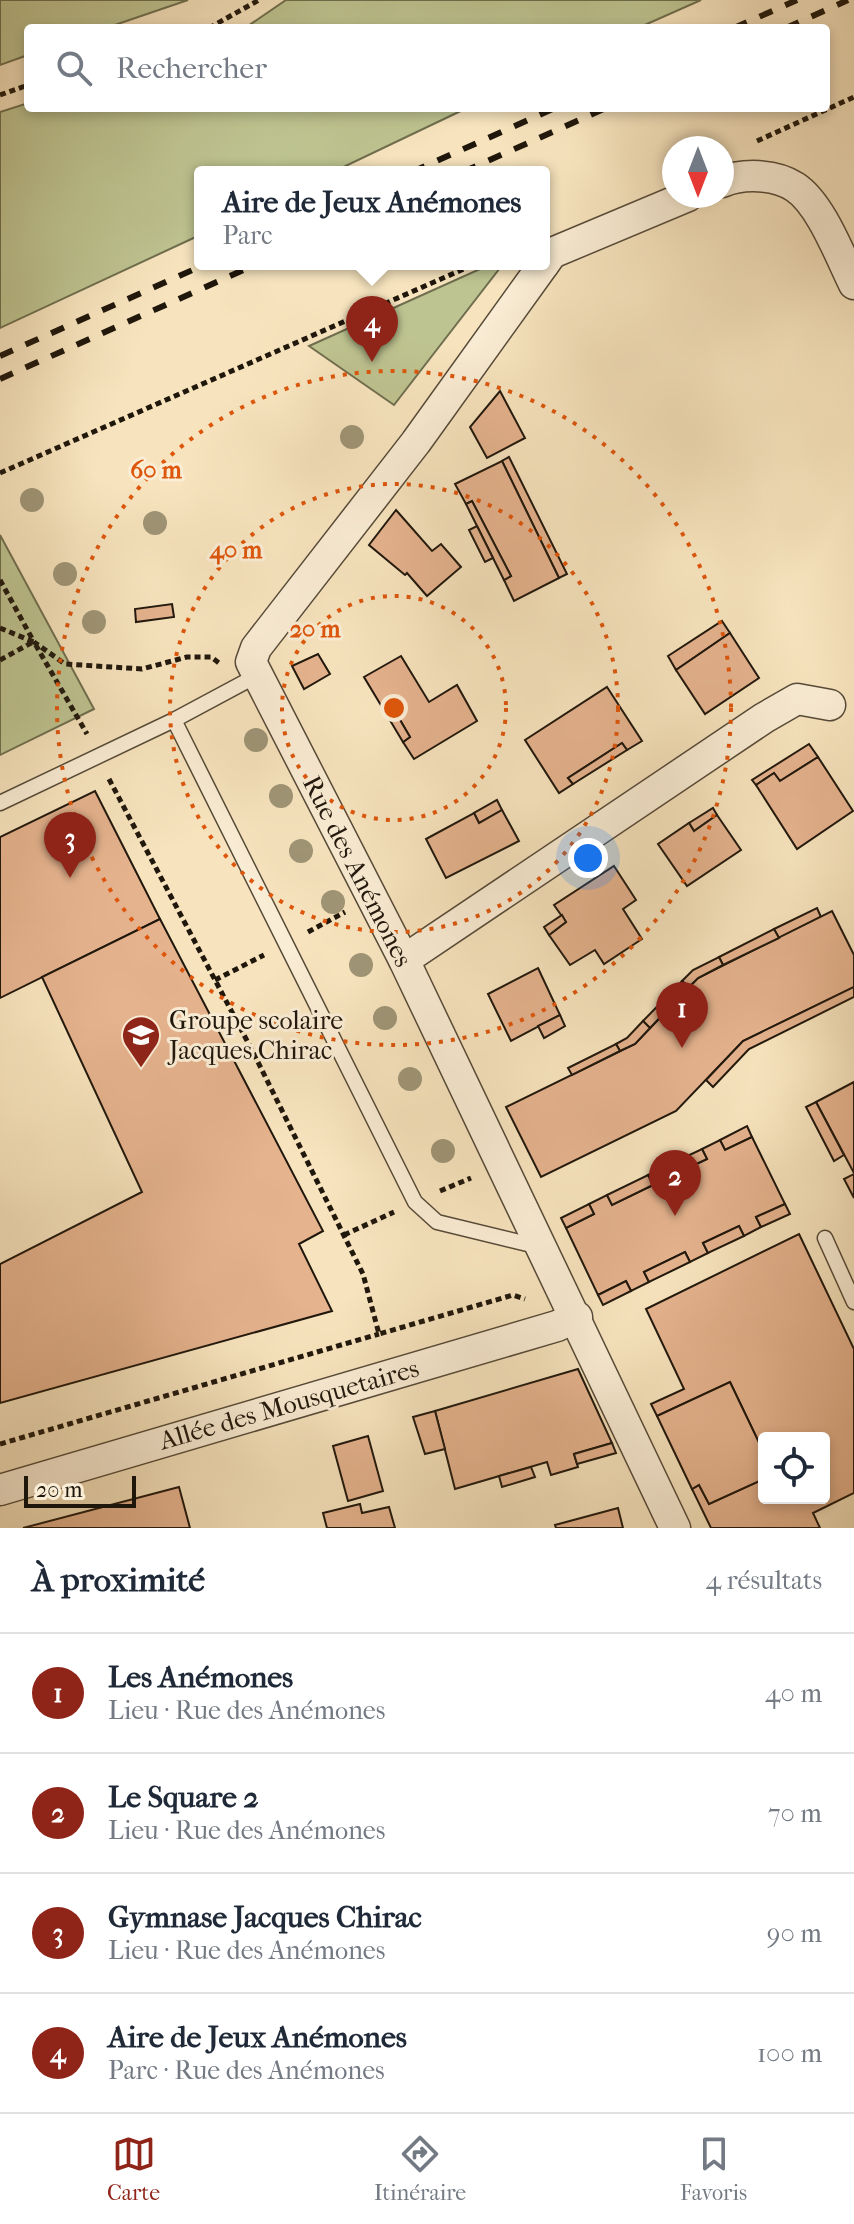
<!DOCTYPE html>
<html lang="fr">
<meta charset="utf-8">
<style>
body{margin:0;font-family:"IM FELL French Canon",serif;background:#f2f2f3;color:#1f2937}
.controls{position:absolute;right:24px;bottom:24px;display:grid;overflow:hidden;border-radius:8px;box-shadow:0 4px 12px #0003}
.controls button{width:72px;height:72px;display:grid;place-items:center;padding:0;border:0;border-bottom:2px solid #e0e1e3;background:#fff;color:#1f2937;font:40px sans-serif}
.compass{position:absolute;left:662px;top:136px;width:72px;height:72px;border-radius:50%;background:#fff;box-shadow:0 4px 12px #0003;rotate:180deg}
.scale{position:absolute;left:24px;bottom:20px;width:112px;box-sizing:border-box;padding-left:8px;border:4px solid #20170c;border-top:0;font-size:22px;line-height:28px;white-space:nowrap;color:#20170c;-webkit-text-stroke:6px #faedd5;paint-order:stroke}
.you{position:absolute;left:588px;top:858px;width:28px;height:28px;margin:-20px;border:6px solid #fff;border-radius:50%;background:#1a73e8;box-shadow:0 0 0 12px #1a73e833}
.badge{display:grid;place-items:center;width:52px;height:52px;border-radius:50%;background:#8f2418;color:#fff;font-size:26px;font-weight:700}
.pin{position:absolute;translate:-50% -66px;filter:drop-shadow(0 2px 4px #0008)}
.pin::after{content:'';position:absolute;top:42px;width:28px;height:24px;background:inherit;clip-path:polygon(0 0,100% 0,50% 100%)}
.popup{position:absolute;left:194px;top:166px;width:356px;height:104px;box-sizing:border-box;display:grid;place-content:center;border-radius:8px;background:#fff;filter:drop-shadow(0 2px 6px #0005);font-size:26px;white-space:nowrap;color:#747a83}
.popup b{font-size:30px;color:#1f2937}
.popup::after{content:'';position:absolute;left:50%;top:100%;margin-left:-16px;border:16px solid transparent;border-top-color:#fff}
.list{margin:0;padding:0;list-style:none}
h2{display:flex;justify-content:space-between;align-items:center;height:104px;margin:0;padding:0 32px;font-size:34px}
h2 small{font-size:26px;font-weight:400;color:#747a83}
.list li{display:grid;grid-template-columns:52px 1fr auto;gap:24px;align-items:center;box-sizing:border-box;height:120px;padding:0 32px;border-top:2px solid #e0e1e3}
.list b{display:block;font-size:30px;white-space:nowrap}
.list p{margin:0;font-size:26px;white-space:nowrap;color:#747a83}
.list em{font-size:26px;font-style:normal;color:#747a83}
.icon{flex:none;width:44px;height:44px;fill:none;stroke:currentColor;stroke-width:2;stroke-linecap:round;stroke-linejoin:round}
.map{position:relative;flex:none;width:854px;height:1528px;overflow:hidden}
.search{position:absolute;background:#fff;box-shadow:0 4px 12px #0003;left:24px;right:24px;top:24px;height:88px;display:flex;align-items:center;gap:20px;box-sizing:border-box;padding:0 28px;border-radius:8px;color:#747a83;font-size:30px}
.sheet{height:584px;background:#fff}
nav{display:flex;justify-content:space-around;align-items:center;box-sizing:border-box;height:112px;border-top:2px solid #e0e1e3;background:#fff;font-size:22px;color:#747a83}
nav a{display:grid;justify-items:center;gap:4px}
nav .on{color:#8f2418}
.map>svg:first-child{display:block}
</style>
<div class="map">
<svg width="854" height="1528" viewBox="0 0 854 1528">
<rect width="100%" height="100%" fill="#f7e4be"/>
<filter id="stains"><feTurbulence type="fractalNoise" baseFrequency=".0025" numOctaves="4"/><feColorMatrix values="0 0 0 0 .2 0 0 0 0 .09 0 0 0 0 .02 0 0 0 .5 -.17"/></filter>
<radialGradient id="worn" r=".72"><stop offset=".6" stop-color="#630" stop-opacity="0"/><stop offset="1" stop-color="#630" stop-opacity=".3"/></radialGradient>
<g fill="#bec491" stroke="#6f6e4e" stroke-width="2">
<polygon points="0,0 188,0 106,28 28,28 28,55 0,65"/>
<polygon points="286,0 701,0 638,28 245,28"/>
<polygon points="28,103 28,108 467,108 333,172 200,172 200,235 0,328 0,112"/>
<polygon points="491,264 503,264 394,405 309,346"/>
<polygon points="0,535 94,709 0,755"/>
</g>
<g fill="#e5b38e" stroke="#20170c" stroke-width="2">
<polygon points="500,391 525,438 487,458 470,427"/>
<polygon points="509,457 567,574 559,578 502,461"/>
<polygon points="502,461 559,578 514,601 504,580 511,576 472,501 466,504 455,484"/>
<polygon points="472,501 511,576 504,580 466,504"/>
<polygon points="396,510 432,551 441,544 461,567 427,596 407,573 405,575 369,545"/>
<polygon points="477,526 493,558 485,562 469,530"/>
<polygon points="172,604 174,617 136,622 135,609"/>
<polygon points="722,621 730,633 676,670 668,656"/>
<polygon points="730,633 759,678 705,714 676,670"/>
<polygon points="318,654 330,674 304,689 292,666"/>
<polygon points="401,656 429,702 457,685 477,721 414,759 403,742 410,737 396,713 388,717 364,677"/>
<polygon points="607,687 642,741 627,750 622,743 568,778 573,784 559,793 525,740"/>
<polygon points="396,713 410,737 403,742 388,717"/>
<polygon points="622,743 627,750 573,784 568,778"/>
<polygon points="809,744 818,757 780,781 774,773 756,785 752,780"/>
<polygon points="818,757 853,811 797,849 756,785 774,773 780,781"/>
<polygon points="95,791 160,919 0,998 0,837"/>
<polygon points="497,800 502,810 479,823 474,813"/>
<polygon points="713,808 717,815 694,831 689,823"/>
<polygon points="502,810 519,841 446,878 426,839 474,813 479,823"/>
<polygon points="717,815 741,850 687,886 658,844 689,823 694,831"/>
<polygon points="614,866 636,900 623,909 642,939 604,964 595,950 570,965 549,935 566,922 554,905"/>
<polygon points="817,908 821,917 779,938 774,929"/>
<polygon points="832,911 854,955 854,987 743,1041 676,1111 541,1177 506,1107 635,1044 698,978"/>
<polygon points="562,915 566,922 549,935 544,927"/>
<polygon points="160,919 323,1231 299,1244 332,1311 0,1403 0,1264 142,1192 42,977"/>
<polygon points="774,929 779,938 723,965 719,957"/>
<polygon points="719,957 723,965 698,978 689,987 682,981 693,970"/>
<polygon points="538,968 560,1015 511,1041 488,994"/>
<polygon points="682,981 689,987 650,1028 643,1021"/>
<polygon points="854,987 854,997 749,1049 713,1087 706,1080 743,1041"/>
<polygon points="560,1015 565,1026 544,1038 538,1026"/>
<polygon points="643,1021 650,1028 635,1044 620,1051 616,1044 627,1038"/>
<polygon points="616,1044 620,1051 572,1075 568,1068"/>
<polygon points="854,1082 854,1173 816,1102"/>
<polygon points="816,1102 844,1155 834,1161 806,1107"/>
<polygon points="747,1126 752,1137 725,1150 720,1140"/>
<polygon points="752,1137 785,1204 756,1217 761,1227 744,1236 739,1226 703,1243 708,1253 690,1262 685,1252 644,1272 649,1282 631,1291 626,1281 598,1295 566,1228 594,1214 589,1204 607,1195 612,1205 653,1185 648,1175 666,1166 671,1176 707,1159 702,1149 720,1140 725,1150"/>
<polygon points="702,1149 707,1159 671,1176 666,1166"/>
<polygon points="854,1174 854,1198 844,1179"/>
<polygon points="648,1175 653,1185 612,1205 607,1195"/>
<polygon points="589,1204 594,1214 566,1228 561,1218"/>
<polygon points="785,1204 790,1214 761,1227 756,1217"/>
<polygon points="739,1226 744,1236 708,1253 703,1243"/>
<polygon points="799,1234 854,1349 854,1493 813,1513 820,1528 711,1528 692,1489 699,1485 709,1504 764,1479 764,1498 824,1498 824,1438 764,1438 764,1453 730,1382 657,1416 651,1404 684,1389 646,1309"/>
<polygon points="685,1252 690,1262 649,1282 644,1272"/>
<polygon points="626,1281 631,1291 603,1305 598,1295"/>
<polygon points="578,1369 612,1443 574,1454 578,1467 551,1475 547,1462 455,1489 435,1411"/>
<polygon points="730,1382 764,1453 764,1479 709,1504 699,1485 692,1489 657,1416"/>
<polygon points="435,1411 445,1449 425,1454 413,1417"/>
<polygon points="368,1436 383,1491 348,1501 333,1446"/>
<polygon points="612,1443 616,1453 577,1464 574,1454"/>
<polygon points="531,1467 535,1477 502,1487 499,1476"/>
<polygon points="179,1487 190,1528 23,1528"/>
<polygon points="360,1504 362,1513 389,1507 395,1528 327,1528 323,1513"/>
<polygon points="618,1508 623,1528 556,1528 555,1525"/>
</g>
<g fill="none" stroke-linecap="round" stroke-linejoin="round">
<g stroke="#564a38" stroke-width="17">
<g id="service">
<polyline points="174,720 415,1202 437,1222 540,1247"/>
<polyline points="0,803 174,720 258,675"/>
<polyline points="825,1238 854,1302"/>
</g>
</g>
<g stroke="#564a38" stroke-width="33">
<g id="minor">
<path d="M722,182C743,173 775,174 795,187C821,204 840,256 854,284"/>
<polyline points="544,264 416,442 256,648 251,662 404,960 675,1528"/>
<polyline points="544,264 552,253 688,196"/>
<polyline points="404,960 764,718 797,699 830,705"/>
<polyline points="0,1490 557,1326 577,1317"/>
</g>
</g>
<g stroke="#20170c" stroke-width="5" stroke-dasharray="6 4" stroke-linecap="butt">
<polyline points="209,28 259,0"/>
<polyline points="0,95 28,85"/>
<polyline points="757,141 854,97"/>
<polyline points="0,473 475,264"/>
<polyline points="0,580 34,642 65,664 142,669 187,657 211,657 219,663"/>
<polyline points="0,628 34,642 87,734"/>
<polyline points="0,660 33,642"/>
<polyline points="109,779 253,1052 363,1274 379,1334 513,1295 525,1299"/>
<polyline points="308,932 345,912"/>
<polyline points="215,980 264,955"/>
<polyline points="440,1191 471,1178"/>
<polyline points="344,1235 394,1212"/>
<polyline points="0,1444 379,1334"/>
</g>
<use href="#service" stroke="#faedd5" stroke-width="14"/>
<use href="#minor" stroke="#faedd5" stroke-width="30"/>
<g stroke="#20170c" stroke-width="6" stroke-dasharray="14 14" stroke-linecap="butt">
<polyline points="734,28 797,0"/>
<polyline points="786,28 848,0"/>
<polyline points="412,172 555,108"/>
<polyline points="463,172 606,108"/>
<polyline points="0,356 206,264"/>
<polyline points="0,379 257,264"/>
</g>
</g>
<g fill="#9f9576">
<circle cx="352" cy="437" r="12"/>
<circle cx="32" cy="500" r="12"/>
<circle cx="155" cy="523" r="12"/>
<circle cx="65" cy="574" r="12"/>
<circle cx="94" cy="622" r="12"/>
<circle cx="256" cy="740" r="12"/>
<circle cx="281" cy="796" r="12"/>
<circle cx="301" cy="851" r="12"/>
<circle cx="333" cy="902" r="12"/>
<circle cx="361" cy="965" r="12"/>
<circle cx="385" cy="1018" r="12"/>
<circle cx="410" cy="1079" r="12"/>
<circle cx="443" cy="1151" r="12"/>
</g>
<g fill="none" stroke="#de560c" stroke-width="4" stroke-dasharray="4 8">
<circle cx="394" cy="708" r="112"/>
<circle cx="394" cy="708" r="224"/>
<circle cx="394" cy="708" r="337"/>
</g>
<defs>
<g id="school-pin" transform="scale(2)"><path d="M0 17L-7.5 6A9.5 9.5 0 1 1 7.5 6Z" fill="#8f2418" stroke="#faedd5"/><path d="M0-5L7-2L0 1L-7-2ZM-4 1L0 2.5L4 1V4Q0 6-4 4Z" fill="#fff"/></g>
</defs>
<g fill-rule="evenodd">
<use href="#school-pin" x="141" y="1035"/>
</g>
<g text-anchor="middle" stroke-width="6" stroke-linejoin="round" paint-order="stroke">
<g font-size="26" fill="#20170c" stroke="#faedd5">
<text transform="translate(358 871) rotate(63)" y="9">Rue des Anémones</text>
<text transform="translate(289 1404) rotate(-16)" y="9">Allée des Mousquetaires</text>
</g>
<g font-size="26" fill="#20170c" stroke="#faedd5" text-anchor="start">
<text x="169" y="1029">Groupe scolaire<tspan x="169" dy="30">Jacques Chirac</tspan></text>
</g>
</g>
<circle cx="394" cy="708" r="12" fill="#de560c" stroke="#faedd5" stroke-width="4"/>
<g font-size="24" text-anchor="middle" font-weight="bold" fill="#de560c" stroke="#faedd5" stroke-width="6" stroke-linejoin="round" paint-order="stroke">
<text x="156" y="478">60 m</text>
<text x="236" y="558">40 m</text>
<text x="315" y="637">20 m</text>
</g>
<rect width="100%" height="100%" filter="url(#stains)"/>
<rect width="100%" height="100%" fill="url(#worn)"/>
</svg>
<div class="controls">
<button><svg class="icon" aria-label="locate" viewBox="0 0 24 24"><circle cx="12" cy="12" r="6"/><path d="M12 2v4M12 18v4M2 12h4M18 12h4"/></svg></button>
</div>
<svg class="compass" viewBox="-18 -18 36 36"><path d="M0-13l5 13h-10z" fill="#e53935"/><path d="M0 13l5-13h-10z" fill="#747a83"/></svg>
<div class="scale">20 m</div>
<div class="you"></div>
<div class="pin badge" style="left:682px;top:1048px">1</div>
<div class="pin badge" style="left:675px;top:1216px">2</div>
<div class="pin badge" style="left:70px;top:878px">3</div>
<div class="pin badge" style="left:372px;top:362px">4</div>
<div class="popup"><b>Aire de Jeux Anémones</b>Parc</div>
<div class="search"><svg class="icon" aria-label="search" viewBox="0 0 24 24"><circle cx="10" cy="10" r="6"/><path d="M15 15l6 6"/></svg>Rechercher</div>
</div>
<section class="sheet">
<h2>À proximité<small>4 résultats</small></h2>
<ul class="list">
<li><span class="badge">1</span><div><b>Les Anémones</b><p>Lieu · Rue des Anémones</p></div><em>40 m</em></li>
<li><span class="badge">2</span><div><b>Le Square 2</b><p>Lieu · Rue des Anémones</p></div><em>70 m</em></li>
<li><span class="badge">3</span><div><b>Gymnase Jacques Chirac</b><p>Lieu · Rue des Anémones</p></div><em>90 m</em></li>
<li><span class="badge">4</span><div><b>Aire de Jeux Anémones</b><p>Parc · Rue des Anémones</p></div><em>100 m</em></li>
</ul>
</section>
<nav>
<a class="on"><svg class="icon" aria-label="map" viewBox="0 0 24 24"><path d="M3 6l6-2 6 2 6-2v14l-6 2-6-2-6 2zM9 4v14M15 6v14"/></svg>Carte</a>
<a><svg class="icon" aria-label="directions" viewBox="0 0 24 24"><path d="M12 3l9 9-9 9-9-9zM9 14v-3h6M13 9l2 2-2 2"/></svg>Itinéraire</a>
<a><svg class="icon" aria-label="saved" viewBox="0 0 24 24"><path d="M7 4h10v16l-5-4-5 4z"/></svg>Favoris</a>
</nav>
